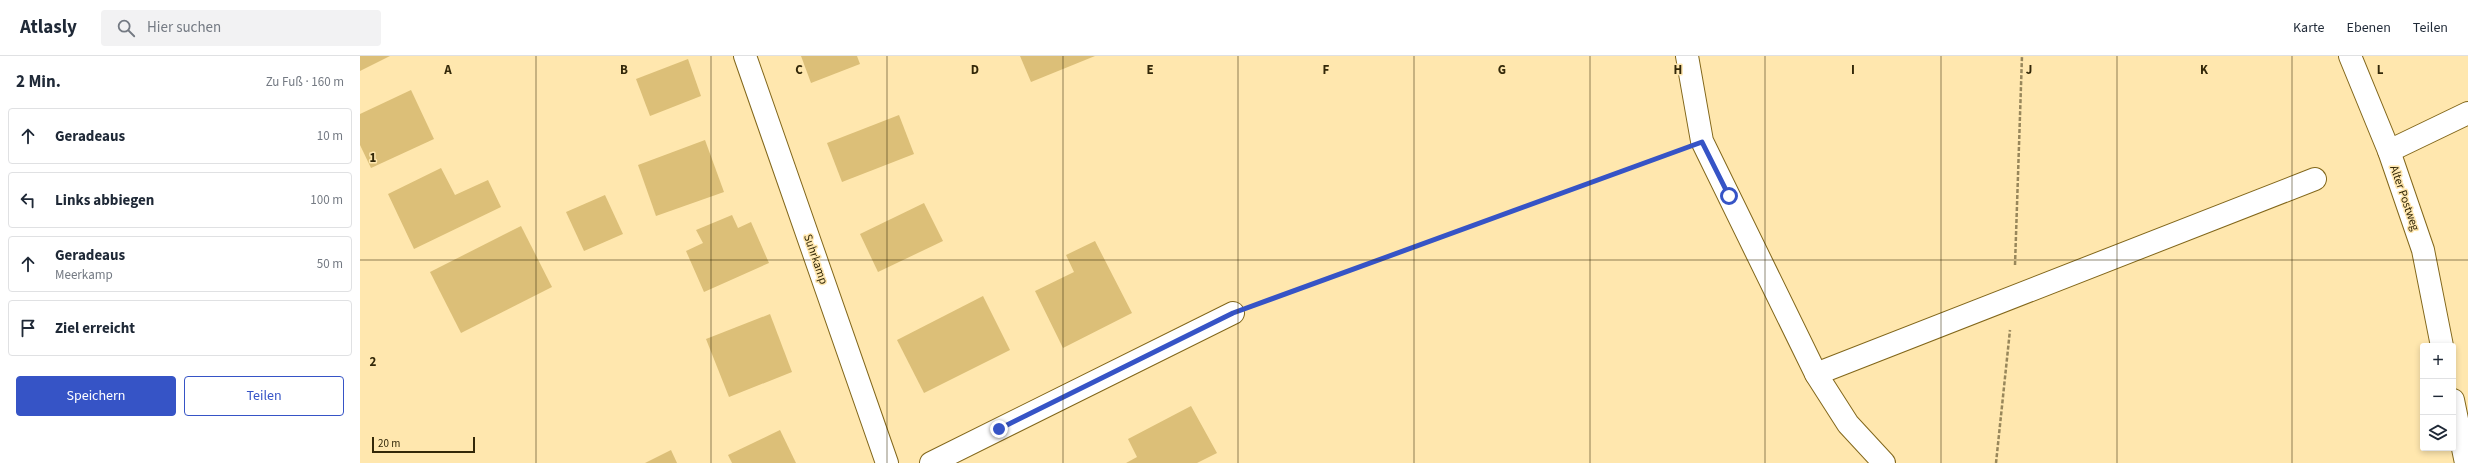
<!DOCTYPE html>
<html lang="de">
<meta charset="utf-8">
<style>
body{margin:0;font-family:"Source Sans 3",sans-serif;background:#f2f2f3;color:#1f2937}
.controls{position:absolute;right:12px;bottom:12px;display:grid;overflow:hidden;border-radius:4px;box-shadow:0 2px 6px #0003}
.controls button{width:36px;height:36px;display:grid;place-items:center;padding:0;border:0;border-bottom:1px solid #e0e1e3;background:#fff;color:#1f2937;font:20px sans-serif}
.scale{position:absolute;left:12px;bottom:10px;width:103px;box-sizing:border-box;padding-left:4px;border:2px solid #332809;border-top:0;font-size:11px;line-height:14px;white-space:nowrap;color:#332809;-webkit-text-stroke:3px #ffe7ae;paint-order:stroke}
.stop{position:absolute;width:12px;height:12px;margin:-9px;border:3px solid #3654c6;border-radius:50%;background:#fff}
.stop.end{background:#3654c6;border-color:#fff;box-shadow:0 1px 4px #0008}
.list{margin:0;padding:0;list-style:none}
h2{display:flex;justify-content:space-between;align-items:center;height:52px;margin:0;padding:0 16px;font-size:17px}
h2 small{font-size:13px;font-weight:400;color:#747a83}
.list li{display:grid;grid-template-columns:26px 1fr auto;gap:12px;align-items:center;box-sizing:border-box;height:56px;margin:0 8px 8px;padding:0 8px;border:1px solid #e0e1e3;border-radius:4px}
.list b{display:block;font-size:15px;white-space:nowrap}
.list p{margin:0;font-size:13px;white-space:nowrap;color:#747a83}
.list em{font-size:13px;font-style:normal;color:#747a83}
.actions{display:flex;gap:8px;padding:12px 16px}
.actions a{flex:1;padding:9px 0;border:1px solid #3654c6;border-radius:4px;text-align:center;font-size:14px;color:#3654c6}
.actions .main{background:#3654c6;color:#fff}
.icon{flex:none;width:22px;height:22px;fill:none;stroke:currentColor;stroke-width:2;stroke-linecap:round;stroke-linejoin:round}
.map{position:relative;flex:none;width:2108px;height:407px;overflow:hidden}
header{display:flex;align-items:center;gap:24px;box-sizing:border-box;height:56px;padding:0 20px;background:#fff;border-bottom:1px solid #e0e1e3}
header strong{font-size:19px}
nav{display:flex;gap:22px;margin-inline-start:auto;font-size:14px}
.search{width:280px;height:36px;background:#f2f2f3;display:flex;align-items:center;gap:10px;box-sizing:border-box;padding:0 14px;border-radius:4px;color:#747a83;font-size:15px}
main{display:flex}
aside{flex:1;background:#fff}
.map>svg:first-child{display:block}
</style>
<header>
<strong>Atlasly</strong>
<div class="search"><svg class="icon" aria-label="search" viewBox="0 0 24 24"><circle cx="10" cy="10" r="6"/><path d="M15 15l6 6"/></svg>Hier suchen</div>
<nav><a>Karte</a><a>Ebenen</a><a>Teilen</a></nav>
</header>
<main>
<aside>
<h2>2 Min.<small>Zu Fuß · 160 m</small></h2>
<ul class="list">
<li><svg class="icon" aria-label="ahead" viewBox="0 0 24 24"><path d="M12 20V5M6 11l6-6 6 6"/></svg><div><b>Geradeaus</b></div><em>10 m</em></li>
<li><svg class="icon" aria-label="left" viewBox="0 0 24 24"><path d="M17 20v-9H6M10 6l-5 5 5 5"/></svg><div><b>Links abbiegen</b></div><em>100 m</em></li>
<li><svg class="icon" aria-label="ahead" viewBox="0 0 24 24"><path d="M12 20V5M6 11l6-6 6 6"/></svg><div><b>Geradeaus</b><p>Meerkamp</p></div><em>50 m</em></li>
<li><svg class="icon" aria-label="arrive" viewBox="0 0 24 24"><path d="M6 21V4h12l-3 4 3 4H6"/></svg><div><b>Ziel erreicht</b></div></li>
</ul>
<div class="actions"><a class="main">Speichern</a><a>Teilen</a></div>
</aside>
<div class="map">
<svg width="2108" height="407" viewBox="0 0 2108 407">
<rect width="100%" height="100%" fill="#ffe7ae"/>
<g fill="#dcbf78">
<polygon points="0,0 30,0 0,15"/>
<polygon points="441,0 497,0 500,8 451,27"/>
<polygon points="660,0 735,0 671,26"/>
<polygon points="328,3 341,40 290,60 276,23"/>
<polygon points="51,34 74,83 11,112 0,89 0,58"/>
<polygon points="539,59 554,98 482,126 467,87"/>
<polygon points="345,84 364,136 296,160 278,109"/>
<polygon points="81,112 95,139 128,124 141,151 54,193 28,138"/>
<polygon points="245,139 263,178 224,195 206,156"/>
<polygon points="564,147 583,185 518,216 500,178"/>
<polygon points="372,159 378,172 391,166 409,207 344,236 326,195 343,187 336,174"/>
<polygon points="161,170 192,231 101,277 70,216"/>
<polygon points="735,185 772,257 703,292 675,235 714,216 706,199"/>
<polygon points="623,240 650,294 564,337 537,284"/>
<polygon points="410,258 432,316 369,341 346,283"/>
<polygon points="831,350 857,397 837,407 766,407 777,401 768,383"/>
<polygon points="420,374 436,407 372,407 368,399"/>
<polygon points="311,394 317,407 285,407"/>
</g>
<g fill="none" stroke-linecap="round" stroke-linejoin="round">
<g stroke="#82671b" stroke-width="24">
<g id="minor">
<polyline points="385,0 527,407"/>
<polyline points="1327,0 1342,85 1456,318 1488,368 1524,407"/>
<polyline points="1990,0 2029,95 2063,194 2082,290"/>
<polyline points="2029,95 2108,57"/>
<polyline points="1456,318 1955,123"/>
<polyline points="2093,344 2106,407"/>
<polyline points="571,407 873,257"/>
</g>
</g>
<g stroke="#98875b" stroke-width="2.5" stroke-dasharray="4 2" stroke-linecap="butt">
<polyline points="1655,209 1662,0"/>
<polyline points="900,247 1316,95"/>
<polyline points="1636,407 1650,274"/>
</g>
<use href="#minor" stroke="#fff" stroke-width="22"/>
</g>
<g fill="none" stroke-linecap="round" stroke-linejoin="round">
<polyline stroke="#3654c6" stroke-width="5" points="639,373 873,257 1342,86 1369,140"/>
</g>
<path fill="none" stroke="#332809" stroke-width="1" stroke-opacity="0.55" d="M176,0V407M351,0V407M527,0V407M703,0V407M878,0V407M1054,0V407M1230,0V407M1405,0V407M1581,0V407M1757,0V407M1932,0V407M0,204H2108"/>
<g text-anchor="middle" stroke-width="3" stroke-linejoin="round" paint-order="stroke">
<g font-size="12" fill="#332809" stroke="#ffe7ae">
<text transform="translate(2045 142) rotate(71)" y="4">Alter Postweg</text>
<text transform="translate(456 203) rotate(71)" y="4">Suhrkamp</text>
</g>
</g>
<g font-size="13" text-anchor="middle" font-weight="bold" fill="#332809" stroke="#ffe7ae" stroke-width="3" stroke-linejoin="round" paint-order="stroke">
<text x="88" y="18">A</text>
<text x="264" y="18">B</text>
<text x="439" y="18">C</text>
<text x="615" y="18">D</text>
<text x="790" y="18">E</text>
<text x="966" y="18">F</text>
<text x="1142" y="18">G</text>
<text x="1318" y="18">H</text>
<text x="1493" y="18">I</text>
<text x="1669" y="18">J</text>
<text x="1844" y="18">K</text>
<text x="2020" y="18">L</text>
<text x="13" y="106">1</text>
<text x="13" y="310">2</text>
</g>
</svg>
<div class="controls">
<button>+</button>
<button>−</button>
<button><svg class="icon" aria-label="layers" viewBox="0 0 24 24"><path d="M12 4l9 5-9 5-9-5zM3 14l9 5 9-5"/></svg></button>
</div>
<div class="scale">20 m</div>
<div class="stop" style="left:1369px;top:140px"></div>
<div class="stop end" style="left:639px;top:373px"></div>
</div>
</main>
